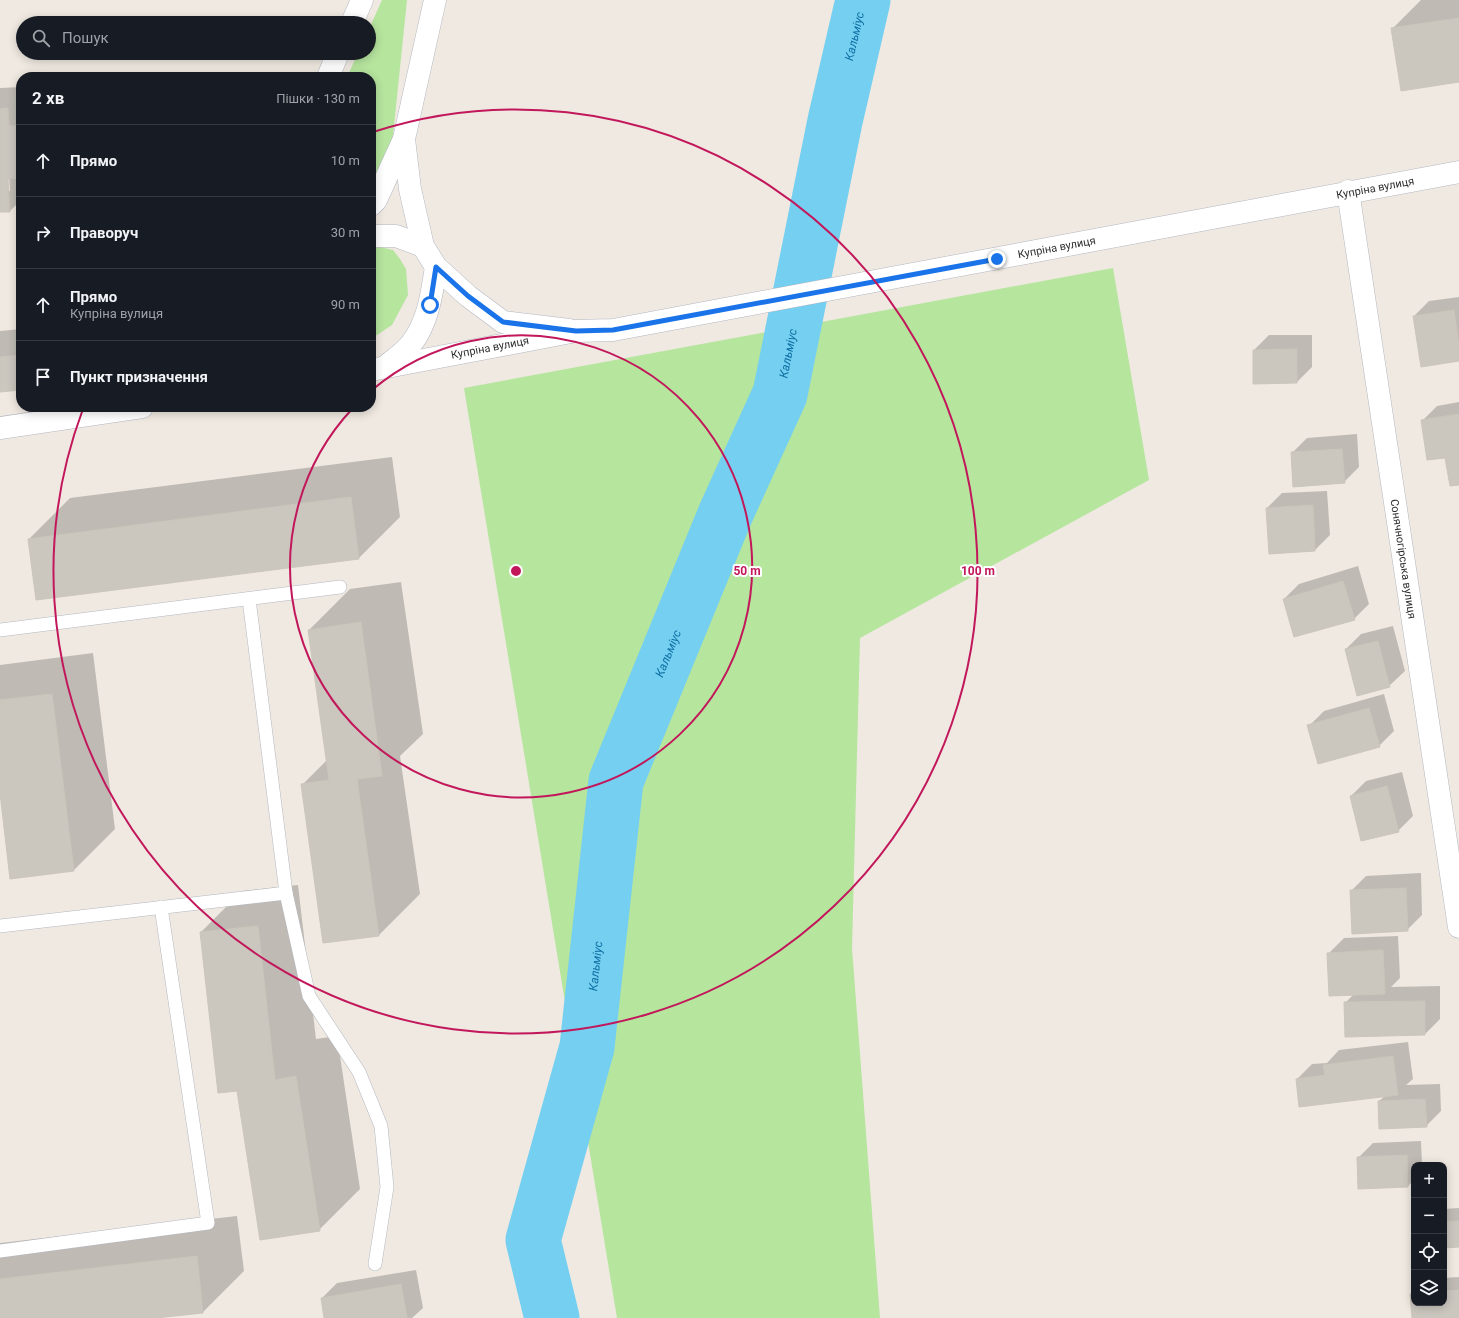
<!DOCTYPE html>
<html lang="uk">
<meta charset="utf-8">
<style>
body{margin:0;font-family:Roboto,sans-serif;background:#242831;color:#f1f3f6}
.controls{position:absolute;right:12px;bottom:12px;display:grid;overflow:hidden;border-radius:8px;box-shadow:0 2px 10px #0003}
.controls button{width:36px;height:36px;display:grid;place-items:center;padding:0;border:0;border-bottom:1px solid #363941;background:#171b24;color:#f1f3f6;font:20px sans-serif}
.stop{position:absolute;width:12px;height:12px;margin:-9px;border:3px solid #1a73e8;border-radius:50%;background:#fff}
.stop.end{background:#1a73e8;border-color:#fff;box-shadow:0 1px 4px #0008}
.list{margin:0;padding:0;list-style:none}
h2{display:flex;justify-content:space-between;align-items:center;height:52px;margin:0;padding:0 16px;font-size:17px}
h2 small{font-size:13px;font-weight:400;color:#9ea1a6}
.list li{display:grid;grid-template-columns:26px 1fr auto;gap:12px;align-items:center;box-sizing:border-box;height:72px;padding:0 16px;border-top:1px solid #363941}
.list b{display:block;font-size:15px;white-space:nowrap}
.list p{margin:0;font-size:13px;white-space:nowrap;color:#9ea1a6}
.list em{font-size:13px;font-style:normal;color:#9ea1a6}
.icon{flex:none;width:22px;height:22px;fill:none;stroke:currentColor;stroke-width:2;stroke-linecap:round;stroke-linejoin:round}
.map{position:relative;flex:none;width:1459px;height:1318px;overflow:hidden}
.search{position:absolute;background:#171b24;box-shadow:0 2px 10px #0003;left:16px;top:16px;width:360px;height:44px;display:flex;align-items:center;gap:10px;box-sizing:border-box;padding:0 14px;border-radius:22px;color:#9ea1a6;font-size:15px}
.panel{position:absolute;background:#171b24;box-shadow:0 2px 10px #0003;left:16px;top:72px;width:360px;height:340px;border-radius:16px}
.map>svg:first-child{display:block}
</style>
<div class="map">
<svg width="1459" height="1318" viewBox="0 0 1459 1318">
<rect width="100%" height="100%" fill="#efe9e1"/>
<g fill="#b6e59e">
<polygon points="382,0 407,0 392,145 383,167 371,179 371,77 347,77 358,53 369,53 369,29"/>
<polygon points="380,247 393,250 400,259 406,269 408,295 392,325 371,339 371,248"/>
<polygon points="1113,268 1149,480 860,638 852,948 880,1318 617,1318 464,388"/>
</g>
<g fill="#0003" fill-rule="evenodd">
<polygon points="1421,0 1459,0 1459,81 1392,29"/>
<path d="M21,87V200L10,211H0V88ZM7,174H9L10,191H8Z"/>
<polygon points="1459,297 1459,360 1414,316 1429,301"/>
<polygon points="21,329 21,389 0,391 0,331"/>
<polygon points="1269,335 1312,335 1312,367 1297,382 1254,383 1254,350"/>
<polygon points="1459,402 1459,484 1446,457 1422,421 1437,406"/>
<polygon points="1357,434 1359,467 1344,482 1292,453 1307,438"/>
<polygon points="392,457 400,517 359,558 29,539 70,498"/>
<polygon points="1327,491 1330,535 1315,550 1267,508 1282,493"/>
<polygon points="1358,566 1369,604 1354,619 1284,599 1299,584"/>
<polygon points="401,582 423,734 400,756 420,894 379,935 324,942 302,785 327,760 309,630 350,589"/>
<polygon points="1393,626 1405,671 1389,686 1346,649 1361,634"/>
<polygon points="93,653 115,829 74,870 0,785 0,665"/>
<polygon points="1384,694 1394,731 1379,746 1309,726 1324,711"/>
<polygon points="1402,772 1413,816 1398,831 1351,796 1366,781"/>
<polygon points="1421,873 1422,915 1407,930 1351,891 1366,876"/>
<polygon points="298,885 316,1039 337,1036 360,1189 319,1230 238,1090 201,932 242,891"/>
<polygon points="1398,936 1400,978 1391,987 1440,986 1440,1019 1425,1034 1345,1003 1354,994 1329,953 1344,938"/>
<polygon points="1408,1042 1413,1079 1406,1085 1440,1084 1441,1111 1426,1126 1379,1101 1385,1096 1297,1079 1312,1064 1327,1063 1339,1050"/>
<polygon points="1421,1141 1422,1165 1414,1165 1414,1180 1408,1186 1358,1158 1373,1143"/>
<polygon points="1459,1208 1459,1246 1444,1247 1444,1209"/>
<polygon points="237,1216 244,1271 203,1312 147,1318 0,1318 0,1243"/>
<polygon points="416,1270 423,1308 412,1318 325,1318 322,1298 337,1283"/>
<polygon points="1459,1277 1459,1318 1413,1318 1411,1294 1414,1291 1414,1303 1444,1303 1444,1278"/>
</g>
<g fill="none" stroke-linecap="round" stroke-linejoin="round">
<path stroke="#75cff0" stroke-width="55" id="s1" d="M552,1318L533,1240L587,1047L616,781L725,515L780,394L835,121L863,0"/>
</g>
<g fill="#cbc7bf" stroke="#cbc5ba">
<polygon points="1459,18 1459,82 1401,91 1391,28"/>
<polygon points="8,108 9,126 21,125 21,178 8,179 10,212 0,212 0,109"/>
<polygon points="1454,310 1459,345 1459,361 1421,367 1413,316"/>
<polygon points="1297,349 1297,383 1253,384 1253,350"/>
<polygon points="21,355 21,390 0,392 0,357"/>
<polygon points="1459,414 1459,485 1450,486 1445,458 1427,460 1421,420"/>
<polygon points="1342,449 1345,483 1293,487 1291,452"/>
<polygon points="351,497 359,559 36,600 28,539"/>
<polygon points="1313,505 1315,551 1269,554 1266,508"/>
<polygon points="1343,581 1355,620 1294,637 1283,599"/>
<polygon points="361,622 382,776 357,779 379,936 323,943 301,784 329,780 308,630"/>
<polygon points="1378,641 1390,687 1357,696 1345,649"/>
<polygon points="52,694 74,871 10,879 0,793 0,700"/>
<polygon points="1369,708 1380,747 1318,764 1307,725"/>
<polygon points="1387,786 1399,832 1361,841 1350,796"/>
<polygon points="1406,888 1408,931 1352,934 1350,890"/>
<polygon points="258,926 275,1080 296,1076 320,1231 260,1240 237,1091 218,1093 200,932"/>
<polygon points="1383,950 1385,994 1329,996 1327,953"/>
<polygon points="1425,1001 1425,1035 1345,1037 1344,1002"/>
<polygon points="1393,1056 1398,1095 1299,1107 1296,1079 1325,1075 1323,1065"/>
<polygon points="1425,1099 1427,1127 1379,1129 1378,1101"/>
<polygon points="1407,1155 1408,1187 1358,1189 1357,1157"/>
<polygon points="1459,1221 1459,1247 1444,1248 1444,1222"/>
<polygon points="197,1256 203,1313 156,1318 0,1318 0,1279"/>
<polygon points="401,1284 407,1318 324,1318 321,1298"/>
<polygon points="1459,1290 1459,1318 1412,1318 1410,1294 1414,1294 1414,1303 1444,1303 1444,1291"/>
</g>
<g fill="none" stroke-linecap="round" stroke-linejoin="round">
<g stroke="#b4b7c1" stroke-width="14">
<g id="service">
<polyline points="249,599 286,893 309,996 359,1072 381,1126 387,1187 375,1264"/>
<polyline points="0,630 340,587"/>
<polyline points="0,926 286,893"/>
<polyline points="0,1251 208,1223 161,907"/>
</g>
</g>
<g stroke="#b4b7c1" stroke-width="23">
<g id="minor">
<path id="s2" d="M1348,191L1459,927"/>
</g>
</g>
<g stroke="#b4b7c1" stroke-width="23">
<g id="tertiary">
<polyline points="435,0 404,139 410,189 423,246 436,267 468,296 503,322 569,330"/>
<polyline points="352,23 362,0"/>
<polyline points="328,77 338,53"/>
<polyline points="371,205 376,200 404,139"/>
<polyline points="371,236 396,236 423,246"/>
<path d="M385,367C393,360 404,353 411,344C428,323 432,293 436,267"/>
</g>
</g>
<g stroke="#b4b7c1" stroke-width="23">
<g id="secondary">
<path id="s3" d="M371,370L576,331L613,330L1459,172"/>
<polyline points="0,428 142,407"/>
</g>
</g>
<use href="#service" stroke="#fff" stroke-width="13"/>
<use href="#minor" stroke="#fff" stroke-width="22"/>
<use href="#tertiary" stroke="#fff" stroke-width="22"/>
<use href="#secondary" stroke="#fff" stroke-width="22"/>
</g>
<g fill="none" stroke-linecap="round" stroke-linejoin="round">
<polyline stroke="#1a73e8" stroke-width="5" points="430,305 436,267 468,296 503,322 576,331 613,330 997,259"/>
</g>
<g fill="none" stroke="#c2185b" stroke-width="2">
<path d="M372 390A231 231 0 1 1 353 408"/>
<path d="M373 132A462 462 0 1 1 83 409"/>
</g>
<g text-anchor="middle" stroke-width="4" stroke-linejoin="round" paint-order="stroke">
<g font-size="11" fill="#2e2e2e" stroke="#fff">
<text dy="4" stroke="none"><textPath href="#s3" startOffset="1021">Купріна вулиця</textPath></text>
<text dy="4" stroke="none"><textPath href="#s3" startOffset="697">Купріна вулиця</textPath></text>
<text dy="4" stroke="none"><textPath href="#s3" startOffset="121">Купріна вулиця</textPath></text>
<text dy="4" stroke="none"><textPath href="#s2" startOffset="372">Сонячногірська вулиця</textPath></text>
</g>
<g font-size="12" font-style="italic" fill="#0d6fa3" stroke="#fff">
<text dy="4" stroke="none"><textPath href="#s1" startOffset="1334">Кальміус</textPath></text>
<text dy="4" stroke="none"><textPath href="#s1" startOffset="1010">Кальміус</textPath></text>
<text dy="4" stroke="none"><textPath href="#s1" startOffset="686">Кальміус</textPath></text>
<text dy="4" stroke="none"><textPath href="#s1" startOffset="362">Кальміус</textPath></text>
</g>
</g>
<circle cx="516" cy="571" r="6" fill="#c2185b" stroke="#fff" stroke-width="2"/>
<g font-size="12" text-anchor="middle" font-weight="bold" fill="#c2185b" stroke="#fff" stroke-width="4" stroke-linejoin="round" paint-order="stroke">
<text x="747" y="575">50 m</text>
<text x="978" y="575">100 m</text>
</g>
</svg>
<div class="controls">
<button>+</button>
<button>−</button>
<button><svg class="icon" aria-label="locate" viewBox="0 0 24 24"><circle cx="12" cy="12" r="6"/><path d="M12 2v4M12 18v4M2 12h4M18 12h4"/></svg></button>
<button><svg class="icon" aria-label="layers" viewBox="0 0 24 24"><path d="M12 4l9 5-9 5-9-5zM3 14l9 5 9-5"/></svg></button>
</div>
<div class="stop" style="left:430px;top:305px"></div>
<div class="stop end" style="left:997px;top:259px"></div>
<div class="search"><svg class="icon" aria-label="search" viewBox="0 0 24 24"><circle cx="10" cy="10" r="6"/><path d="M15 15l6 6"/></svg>Пошук</div>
<section class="panel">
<h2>2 хв<small>Пішки · 130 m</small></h2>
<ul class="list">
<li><svg class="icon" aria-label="ahead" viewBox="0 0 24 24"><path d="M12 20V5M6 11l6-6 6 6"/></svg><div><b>Прямо</b></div><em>10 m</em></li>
<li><svg class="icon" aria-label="right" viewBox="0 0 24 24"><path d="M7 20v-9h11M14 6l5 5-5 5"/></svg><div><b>Праворуч</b></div><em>30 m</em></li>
<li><svg class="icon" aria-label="ahead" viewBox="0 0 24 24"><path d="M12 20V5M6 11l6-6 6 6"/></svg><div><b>Прямо</b><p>Купріна вулиця</p></div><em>90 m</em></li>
<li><svg class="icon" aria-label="arrive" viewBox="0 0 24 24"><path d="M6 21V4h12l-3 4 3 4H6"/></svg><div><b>Пункт призначення</b></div></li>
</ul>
</section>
</div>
